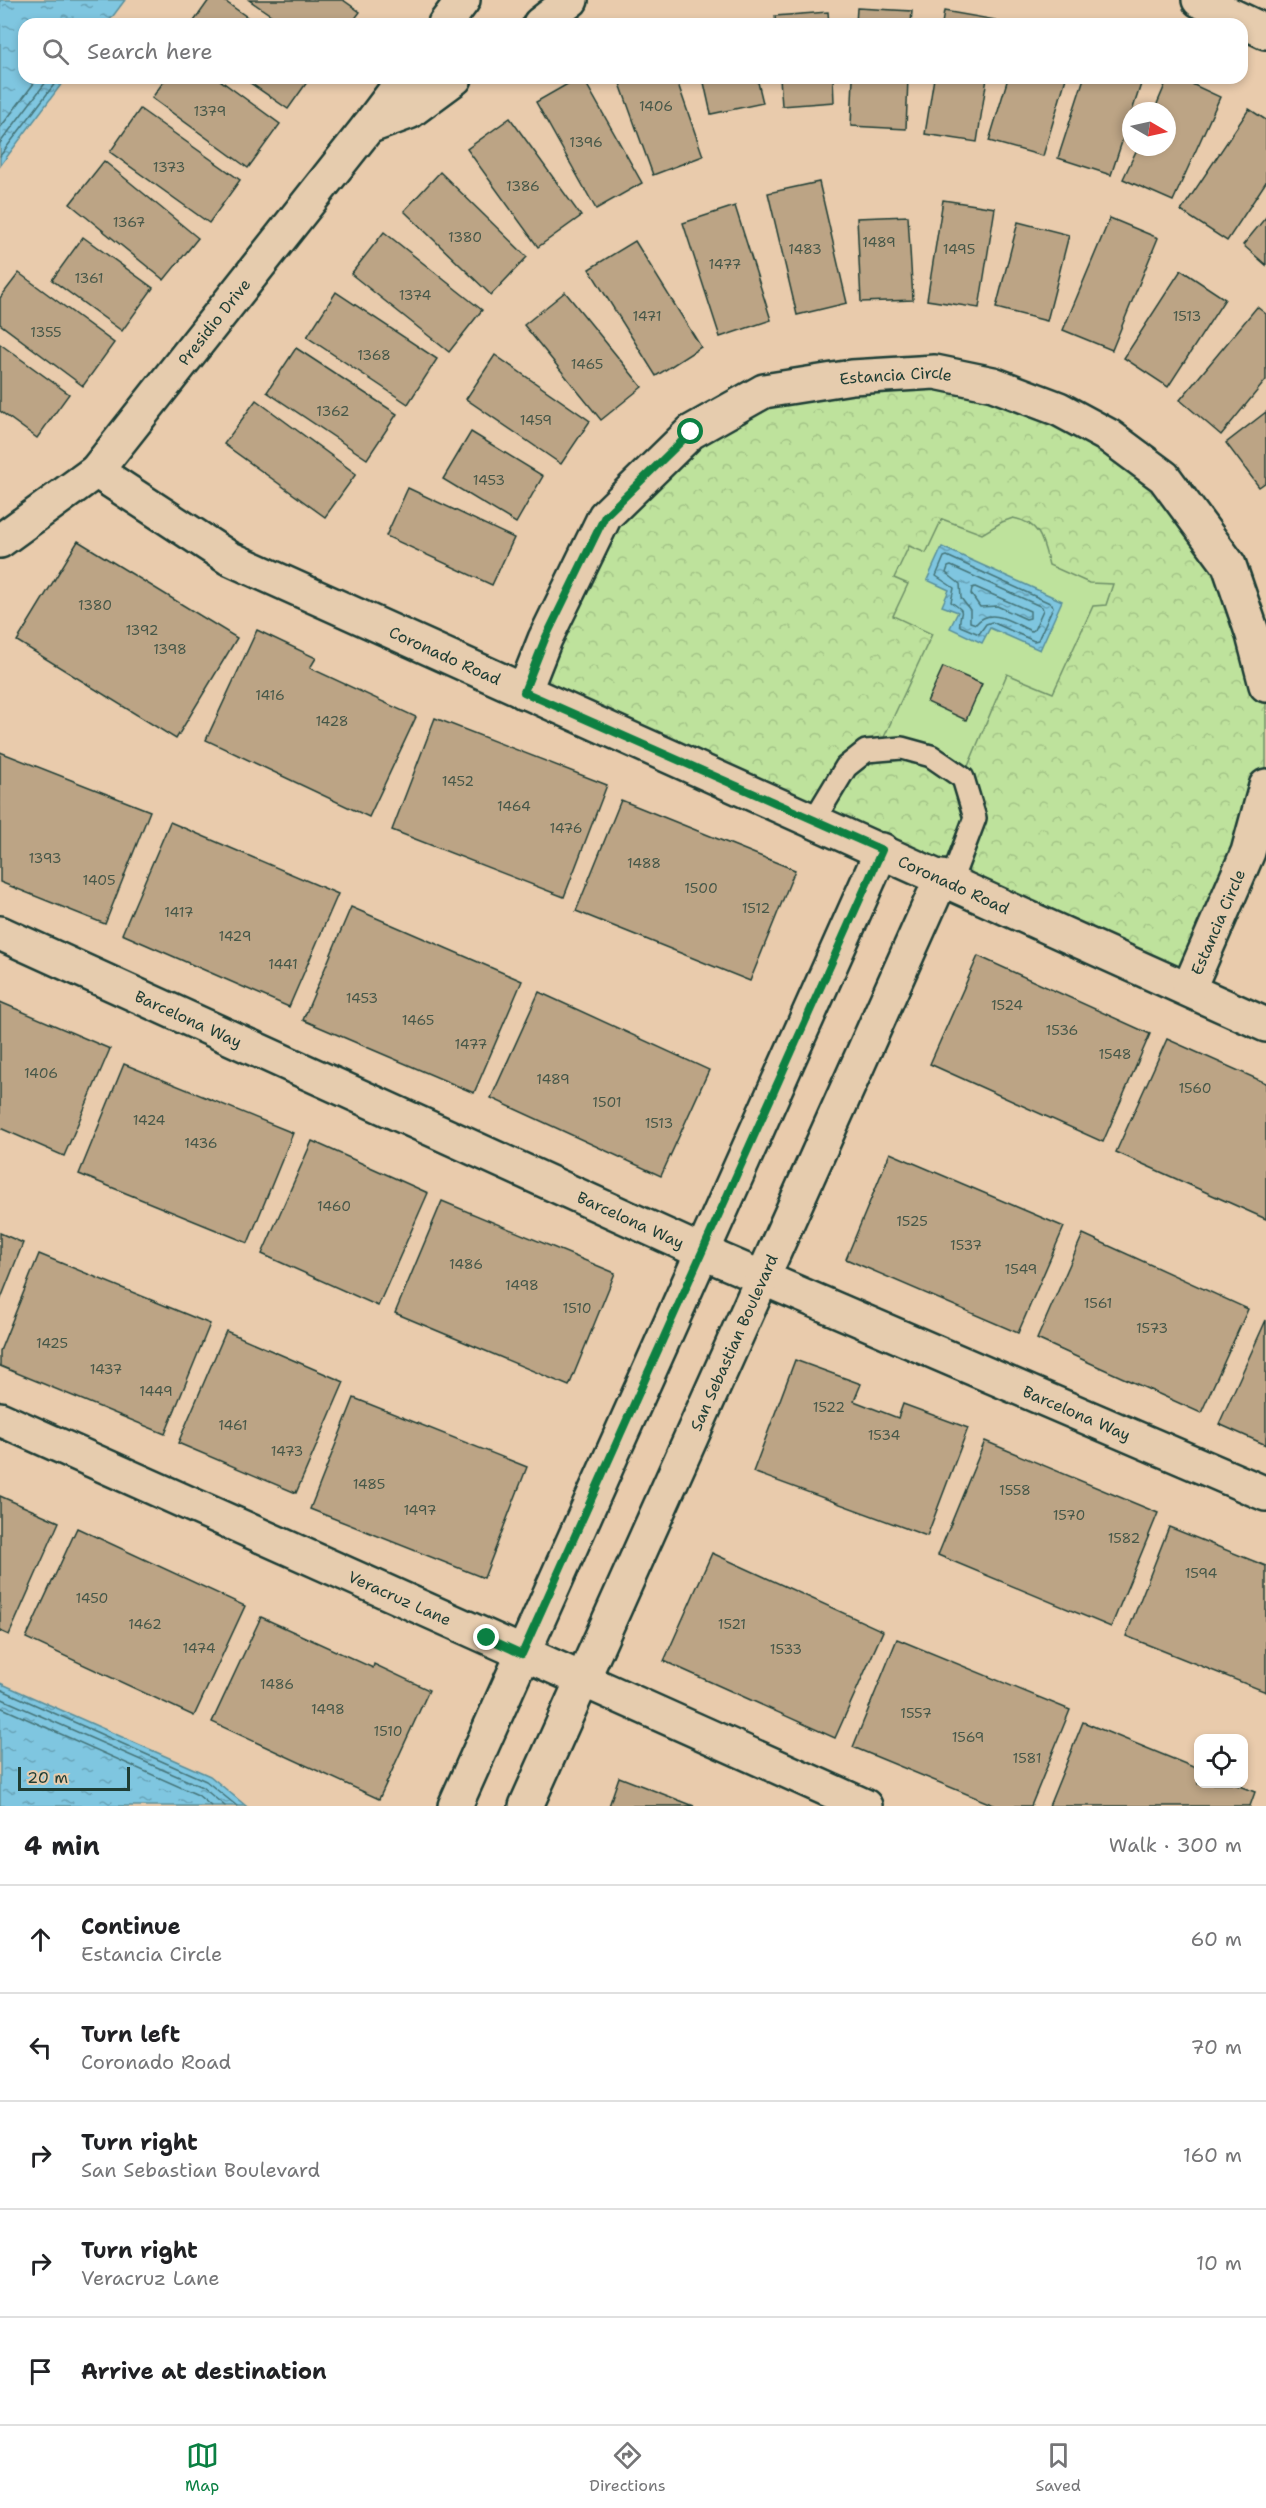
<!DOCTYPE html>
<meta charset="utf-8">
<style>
body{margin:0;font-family:"Shantell Sans",sans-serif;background:#f2f2f2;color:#202124}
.controls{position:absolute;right:18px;bottom:18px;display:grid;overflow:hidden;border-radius:12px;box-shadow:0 3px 9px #0003}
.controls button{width:54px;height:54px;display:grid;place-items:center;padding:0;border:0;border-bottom:2px solid #e0e0e0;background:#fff;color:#202124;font:30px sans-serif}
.compass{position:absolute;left:1122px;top:102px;width:54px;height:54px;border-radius:50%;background:#fff;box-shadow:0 3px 9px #0003;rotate:99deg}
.scale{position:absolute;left:18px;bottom:15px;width:112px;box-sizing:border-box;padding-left:6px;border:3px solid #1f3d34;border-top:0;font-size:16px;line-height:21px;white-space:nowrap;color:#1f3d34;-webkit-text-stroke:4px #e6ccae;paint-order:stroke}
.stop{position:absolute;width:18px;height:18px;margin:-14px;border:4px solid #0b8043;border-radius:50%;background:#fff}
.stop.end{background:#0b8043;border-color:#fff;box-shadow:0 2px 6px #0008}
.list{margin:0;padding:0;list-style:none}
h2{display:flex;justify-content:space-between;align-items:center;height:78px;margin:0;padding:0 24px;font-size:26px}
h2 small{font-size:20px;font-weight:400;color:#757577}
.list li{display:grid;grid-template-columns:39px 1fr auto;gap:18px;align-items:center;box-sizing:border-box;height:108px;padding:0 24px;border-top:2px solid #e0e0e0}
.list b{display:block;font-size:22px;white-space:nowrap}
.list p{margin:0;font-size:20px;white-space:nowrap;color:#757577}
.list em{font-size:20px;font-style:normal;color:#757577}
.icon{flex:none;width:33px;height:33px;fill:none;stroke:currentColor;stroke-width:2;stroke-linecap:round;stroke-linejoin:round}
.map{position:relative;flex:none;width:1266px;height:1806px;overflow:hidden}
.search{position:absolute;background:#fff;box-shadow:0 3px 9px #0003;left:18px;right:18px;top:18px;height:66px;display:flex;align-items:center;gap:15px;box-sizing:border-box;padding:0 21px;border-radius:18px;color:#757577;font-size:22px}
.sheet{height:618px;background:#fff}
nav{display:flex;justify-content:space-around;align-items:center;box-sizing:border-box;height:84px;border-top:2px solid #e0e0e0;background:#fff;font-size:16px;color:#757577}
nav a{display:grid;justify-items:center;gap:3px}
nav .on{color:#0b8043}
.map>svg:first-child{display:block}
</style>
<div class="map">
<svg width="1266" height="1806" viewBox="0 0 1266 1806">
<defs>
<pattern id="forest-crowns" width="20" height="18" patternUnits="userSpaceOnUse" patternTransform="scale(1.5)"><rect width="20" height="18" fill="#bee29c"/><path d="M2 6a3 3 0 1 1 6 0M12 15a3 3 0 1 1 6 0" fill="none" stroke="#a3c387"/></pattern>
<pattern id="water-ripples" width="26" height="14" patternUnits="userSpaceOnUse" patternTransform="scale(1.5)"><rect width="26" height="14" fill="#7fc6e0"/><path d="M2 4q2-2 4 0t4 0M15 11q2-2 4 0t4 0" fill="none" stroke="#67a2b6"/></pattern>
</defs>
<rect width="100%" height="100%" fill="#e9cbac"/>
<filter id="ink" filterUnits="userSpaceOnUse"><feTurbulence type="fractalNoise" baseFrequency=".0167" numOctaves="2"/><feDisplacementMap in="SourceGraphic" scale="12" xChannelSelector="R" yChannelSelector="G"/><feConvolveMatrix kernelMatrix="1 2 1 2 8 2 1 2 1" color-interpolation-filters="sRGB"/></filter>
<g filter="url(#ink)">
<polygon fill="url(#forest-crowns)" stroke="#6e9068" stroke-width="1.5" points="935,372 1109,436 1229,565 1266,685 1266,786 1189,988 524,692 605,516 764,391"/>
<path fill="#bee29c" stroke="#6e9068" stroke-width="1.5" d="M1013,518C1041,523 1043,541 1049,565L1089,583L1113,584L1106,605L1093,606L1053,693L1007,674L963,778L931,756L878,750L932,634L893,616L908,584L894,578L909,546L926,553L942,519L982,534L1002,522Z"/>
<g fill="url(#water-ripples)" stroke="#598f9b" stroke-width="1.5">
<polygon points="0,0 125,0 107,24 24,24 24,78 66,78 0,166"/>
<polygon points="942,547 1062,601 1040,650 990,628 982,643 950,628 958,612 942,606 949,590 927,580"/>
<polygon points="0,1683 210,1776 246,1806 0,1806"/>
</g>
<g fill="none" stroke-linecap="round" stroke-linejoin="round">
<g stroke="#457479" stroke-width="1.5">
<polyline points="0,128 38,78"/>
<polyline points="0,143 49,78"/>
<polyline points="0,156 59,78"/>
<path d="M947,556L1052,604L1053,607L1038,640L1034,641L992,622L986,624L979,634L960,626C958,610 969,614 951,602L954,588L936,576L944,557Z"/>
<path d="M951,566L1042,607L1043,610L1034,630L1031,631C1013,623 991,606 976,624L970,622V610L961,598L960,584L946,573L948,567Z"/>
<polygon points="975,587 1030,611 1030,618 1026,619 997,606 980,607 971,594 972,588"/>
<polyline points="0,1689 206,1781 237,1806"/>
<polyline points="0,1698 202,1787 225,1806"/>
<polyline points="0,1707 198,1795 211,1806"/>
</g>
</g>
<g fill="#bca485" stroke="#1f3d34" stroke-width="1.5">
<polygon points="209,0 223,0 257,24 192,24"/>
<polygon points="249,0 343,0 360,12 351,24 284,24"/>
<polygon points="857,8 912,11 911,24 856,24"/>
<polygon points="944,11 996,20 995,24 942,24"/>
<polygon points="828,12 829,24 776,24 775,16"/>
<polygon points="166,78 217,78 280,124 248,168 152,98"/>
<polygon points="243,78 310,78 288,109"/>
<polygon points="578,78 583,78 642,183 596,209 536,102"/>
<polygon points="618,78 676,78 703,156 653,175"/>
<polygon points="703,78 757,78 763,103 711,114"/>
<polygon points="780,78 833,78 834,102 782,106"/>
<polygon points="853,78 908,78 906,129 851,126"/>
<polygon points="934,78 987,78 977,142 925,134"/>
<polygon points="1008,78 1066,78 1043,156 989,141"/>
<polygon points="1084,78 1143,78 1111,175 1058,158"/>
<polygon points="1168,78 1179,78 1220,97 1173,201 1123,179 1138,147 1167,147 1167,111 1154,111"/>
<polygon points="140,109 240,180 209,223 110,152"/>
<polygon points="1249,109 1266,120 1266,182 1227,241 1181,211"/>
<polygon points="510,118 581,216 538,247 467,149"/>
<polygon points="104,161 198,238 164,280 70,204"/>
<polygon points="440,172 527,257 491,295 404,211"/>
<polygon points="819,182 847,303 797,315 768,193"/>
<polygon points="943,200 995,208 979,308 927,300"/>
<polygon points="735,206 771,320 720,337 683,223"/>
<polygon points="908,216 913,300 861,302 857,218"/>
<polygon points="1266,217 1266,265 1243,245"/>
<polygon points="1110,218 1158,238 1112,350 1063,330"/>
<polygon points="1018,222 1069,235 1047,321 996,308"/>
<polygon points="384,232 482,310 449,352 351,274"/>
<polygon points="83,237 153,288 122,331 52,280"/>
<polygon points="635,241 701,347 656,376 589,269"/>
<polygon points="1181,270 1225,299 1168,387 1124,358"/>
<polygon points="19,273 114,343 83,386 0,324 0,298"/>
<polygon points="336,292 437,359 408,404 307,337"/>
<polygon points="565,292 642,387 601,420 524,325"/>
<polygon points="1257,307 1266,314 1266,380 1221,435 1180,400"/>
<polygon points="0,344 69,394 37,438 0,411"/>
<polygon points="296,348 397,414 367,459 267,392"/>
<polygon points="495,355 590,421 561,464 466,399"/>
<polygon points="256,400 356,474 325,517 224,444"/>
<polygon points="1266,412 1266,482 1259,487 1226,443"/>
<polygon points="471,432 543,476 516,523 443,479"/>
<polygon points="408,488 514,538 492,585 386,536"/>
<polygon points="78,541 237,638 176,739 17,641"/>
<polygon points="257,630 316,658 310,668 416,717 369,817 206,740"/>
<polygon points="943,667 982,684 966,720 927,702"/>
<polygon points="435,718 607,785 564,897 392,830"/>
<polygon points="0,752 150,811 105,924 0,882"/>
<polygon points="621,800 795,870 750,981 576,911"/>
<polygon points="170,822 338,894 289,1007 122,934"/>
<polygon points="351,907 522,981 474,1093 303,1020"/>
<polygon points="978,956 1150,1034 1103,1142 930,1064"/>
<polygon points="539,992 709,1070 661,1176 491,1098"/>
<polygon points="0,1002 110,1049 64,1156 0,1128"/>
<polygon points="1167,1039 1266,1083 1266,1219 1116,1152"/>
<polygon points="124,1064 293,1133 248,1243 79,1174"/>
<polygon points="312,1141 428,1193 378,1306 262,1254"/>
<polygon points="890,1153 1064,1227 1018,1333 846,1259"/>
<polygon points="442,1201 615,1273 569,1386 395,1313"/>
<polygon points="0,1233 23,1243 0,1301"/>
<polygon points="1083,1234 1248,1309 1201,1413 1037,1339"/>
<polygon points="39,1254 210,1324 165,1434 0,1366 0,1351"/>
<polygon points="1266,1320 1266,1445 1219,1424"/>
<polygon points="226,1331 344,1382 296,1493 178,1443"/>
<polygon points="795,1360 861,1384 854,1401 898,1418 903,1404 968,1428 927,1536 753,1472"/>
<polygon points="354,1398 527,1467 484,1578 310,1509"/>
<polygon points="985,1441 1158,1513 1111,1627 938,1555"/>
<polygon points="0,1496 59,1522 9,1635 0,1631"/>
<polygon points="1169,1527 1266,1566 1266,1692 1126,1636"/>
<polygon points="77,1528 245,1606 194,1716 26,1638"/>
<polygon points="712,1553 883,1631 835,1738 664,1661"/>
<polygon points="261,1617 373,1668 374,1664 429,1690 379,1799 212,1722"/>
<polygon points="897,1639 1070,1710 1031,1806 996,1806 853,1747"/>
<polygon points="1083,1722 1198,1769 1198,1784 1234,1784 1255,1792 1250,1806 1049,1806"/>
<polygon points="619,1777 694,1806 609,1806"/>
</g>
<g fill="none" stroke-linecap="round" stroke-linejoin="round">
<g stroke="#1f3d34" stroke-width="26">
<polyline id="lane" points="814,820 846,767 866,751 902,748 931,756 963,778 975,818 951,881"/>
</g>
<g stroke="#1f3d34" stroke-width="38">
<g id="street">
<polyline points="1199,0 1266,32"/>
<polyline points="445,24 463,0"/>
<polyline points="540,24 571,0"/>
<polyline points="368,127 409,112 455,78"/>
<path id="s1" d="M96,471L229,558L1266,1025"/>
<path id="s2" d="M0,541L96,471L368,127L405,78"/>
<path id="s3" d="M524,692L545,639L605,516L691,432L764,391L852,377L935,372L993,384L1059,409L1109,436L1164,477L1229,565L1253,635L1266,685"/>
<path id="s4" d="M0,933L702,1252L1266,1494"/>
<path id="s5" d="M1189,988L1248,852L1266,786"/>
<path id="s6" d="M0,1419L865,1806"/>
<polyline points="455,1806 882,850"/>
<path id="s7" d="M526,1806L942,877"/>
</g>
</g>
<use href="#lane" stroke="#e6ccae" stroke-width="21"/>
<use href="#street" stroke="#e6ccae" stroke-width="33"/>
</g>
</g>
<g fill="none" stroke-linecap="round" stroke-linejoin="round" filter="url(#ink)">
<polyline stroke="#0b8043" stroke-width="8" points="487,1638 522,1654 882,850 524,692 545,639 605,516 691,432"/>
</g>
<g text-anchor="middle" stroke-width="4.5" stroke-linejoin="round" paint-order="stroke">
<g font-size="14" fill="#465748">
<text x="656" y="111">1406</text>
<text x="210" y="116">1379</text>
<text x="586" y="147">1396</text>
<text x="169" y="172">1373</text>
<text x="523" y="191">1386</text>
<text x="129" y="227">1367</text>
<text x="465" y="242">1380</text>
<text x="879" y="247">1489</text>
<text x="805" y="254">1483</text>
<text x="959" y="254">1495</text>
<text x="725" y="269">1477</text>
<text x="89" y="283">1361</text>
<text x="415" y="300">1374</text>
<text x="647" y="321">1471</text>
<text x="1187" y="321">1513</text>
<text x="46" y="337">1355</text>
<text x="374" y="360">1368</text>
<text x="587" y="369">1465</text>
<text x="333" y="416">1362</text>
<text x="536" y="425">1459</text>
<text x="489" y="485">1453</text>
<text x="95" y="610">1380</text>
<text x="142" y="635">1392</text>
<text x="170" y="654">1398</text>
<text x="270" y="700">1416</text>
<text x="332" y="726">1428</text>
<text x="458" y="786">1452</text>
<text x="514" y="811">1464</text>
<text x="566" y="833">1476</text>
<text x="45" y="863">1393</text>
<text x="644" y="868">1488</text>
<text x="99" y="885">1405</text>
<text x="701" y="893">1500</text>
<text x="756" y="913">1512</text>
<text x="179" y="917">1417</text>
<text x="235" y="941">1429</text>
<text x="283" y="969">1441</text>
<text x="362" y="1003">1453</text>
<text x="1007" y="1010">1524</text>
<text x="418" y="1025">1465</text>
<text x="1062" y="1035">1536</text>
<text x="471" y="1049">1477</text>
<text x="1115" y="1059">1548</text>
<text x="41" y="1078">1406</text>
<text x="553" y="1084">1489</text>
<text x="1195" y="1093">1560</text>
<text x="607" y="1107">1501</text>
<text x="149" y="1125">1424</text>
<text x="659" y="1128">1513</text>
<text x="201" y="1148">1436</text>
<text x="334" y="1211">1460</text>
<text x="912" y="1226">1525</text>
<text x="966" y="1250">1537</text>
<text x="466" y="1269">1486</text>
<text x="1021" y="1274">1549</text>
<text x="522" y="1290">1498</text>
<text x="1098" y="1308">1561</text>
<text x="577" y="1313">1510</text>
<text x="1152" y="1333">1573</text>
<text x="52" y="1348">1425</text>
<text x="106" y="1374">1437</text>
<text x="156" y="1396">1449</text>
<text x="829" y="1412">1522</text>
<text x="233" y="1430">1461</text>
<text x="884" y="1440">1534</text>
<text x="287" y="1456">1473</text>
<text x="369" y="1489">1485</text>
<text x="1015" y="1495">1558</text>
<text x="420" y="1515">1497</text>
<text x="1069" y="1520">1570</text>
<text x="1124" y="1543">1582</text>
<text x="1201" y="1578">1594</text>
<text x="92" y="1603">1450</text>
<text x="145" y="1629">1462</text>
<text x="732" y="1629">1521</text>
<text x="199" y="1653">1474</text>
<text x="786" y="1654">1533</text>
<text x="277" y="1689">1486</text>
<text x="328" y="1714">1498</text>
<text x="916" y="1718">1557</text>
<text x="388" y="1736">1510</text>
<text x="968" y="1742">1569</text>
<text x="1027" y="1763">1581</text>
</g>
<g font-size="16" fill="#1f3d34" stroke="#e6ccae">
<text dy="6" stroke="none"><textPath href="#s2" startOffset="309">Presidio Drive</textPath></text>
<text dy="6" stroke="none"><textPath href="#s3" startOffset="531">Estancia Circle</textPath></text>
<text dy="6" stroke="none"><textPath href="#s1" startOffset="396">Coronado Road</textPath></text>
<text dy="6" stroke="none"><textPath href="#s1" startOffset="954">Coronado Road</textPath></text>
<text dy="6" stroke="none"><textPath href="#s5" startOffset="72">Estancia Circle</textPath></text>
<text dy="6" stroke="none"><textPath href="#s4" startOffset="207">Barcelona Way</textPath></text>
<text dy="6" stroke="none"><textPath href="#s4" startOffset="693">Barcelona Way</textPath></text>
<text dy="6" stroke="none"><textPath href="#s7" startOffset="508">San Sebastian Boulevard</textPath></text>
<text dy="6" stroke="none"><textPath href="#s4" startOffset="1179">Barcelona Way</textPath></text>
<text dy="6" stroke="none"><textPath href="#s6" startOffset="438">Veracruz Lane</textPath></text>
</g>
</g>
</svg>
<div class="controls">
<button><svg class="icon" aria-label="locate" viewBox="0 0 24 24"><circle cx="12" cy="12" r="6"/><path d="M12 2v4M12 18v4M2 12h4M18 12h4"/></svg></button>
</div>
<svg class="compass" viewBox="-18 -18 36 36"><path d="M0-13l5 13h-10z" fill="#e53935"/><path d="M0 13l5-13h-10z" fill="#757577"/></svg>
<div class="scale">20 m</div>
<div class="stop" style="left:691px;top:432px"></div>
<div class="stop end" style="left:487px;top:1638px"></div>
<div class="search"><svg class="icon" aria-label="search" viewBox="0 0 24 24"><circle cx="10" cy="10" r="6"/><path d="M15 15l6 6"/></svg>Search here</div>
</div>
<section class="sheet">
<h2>4 min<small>Walk · 300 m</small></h2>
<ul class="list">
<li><svg class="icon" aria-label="ahead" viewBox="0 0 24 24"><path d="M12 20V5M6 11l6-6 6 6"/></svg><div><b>Continue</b><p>Estancia Circle</p></div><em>60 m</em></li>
<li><svg class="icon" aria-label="left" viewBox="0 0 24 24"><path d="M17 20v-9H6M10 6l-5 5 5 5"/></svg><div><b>Turn left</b><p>Coronado Road</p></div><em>70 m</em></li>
<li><svg class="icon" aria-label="right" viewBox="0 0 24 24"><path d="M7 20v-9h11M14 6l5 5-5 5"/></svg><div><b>Turn right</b><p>San Sebastian Boulevard</p></div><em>160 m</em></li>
<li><svg class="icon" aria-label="right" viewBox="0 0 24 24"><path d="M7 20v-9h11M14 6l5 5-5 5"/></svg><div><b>Turn right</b><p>Veracruz Lane</p></div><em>10 m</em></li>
<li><svg class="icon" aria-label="arrive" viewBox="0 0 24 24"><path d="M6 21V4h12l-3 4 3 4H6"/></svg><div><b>Arrive at destination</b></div></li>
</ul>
</section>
<nav>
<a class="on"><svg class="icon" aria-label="map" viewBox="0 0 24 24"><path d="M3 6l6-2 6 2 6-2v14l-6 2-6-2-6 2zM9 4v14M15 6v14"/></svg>Map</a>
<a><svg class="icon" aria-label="directions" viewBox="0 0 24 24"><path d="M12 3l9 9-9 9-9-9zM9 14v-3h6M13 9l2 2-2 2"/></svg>Directions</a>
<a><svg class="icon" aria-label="saved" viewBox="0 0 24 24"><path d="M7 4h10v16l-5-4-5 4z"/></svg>Saved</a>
</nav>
